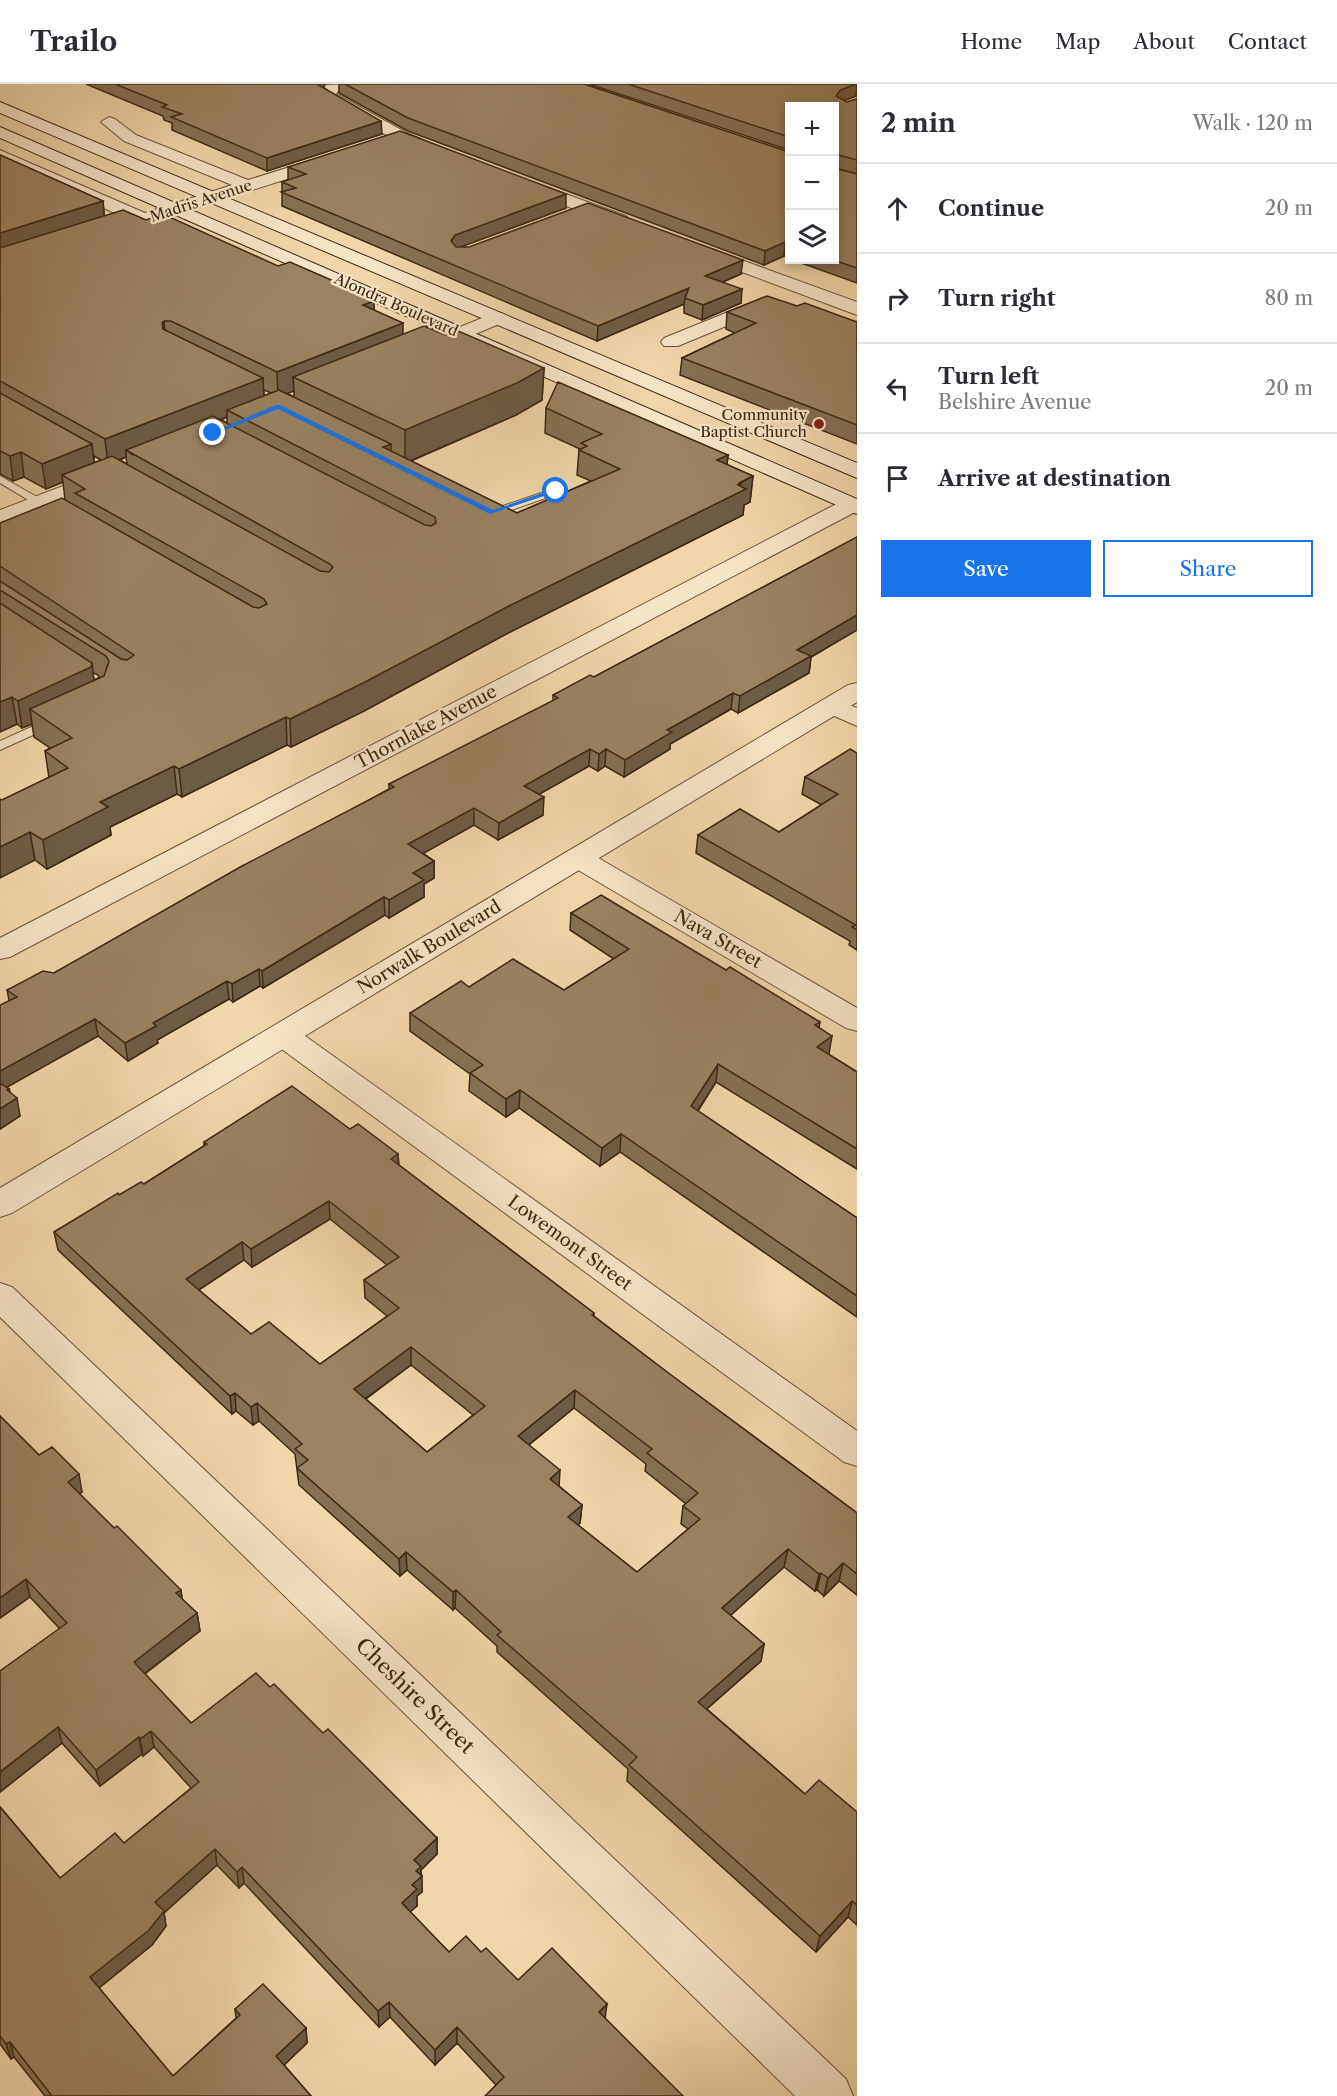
<!DOCTYPE html>
<meta charset="utf-8">
<style>
body{margin:0;font-family:"Libre Caslon Text",serif;background:#f2f2f3;color:#2b2b33}
.controls{position:absolute;right:18px;top:18px;display:grid;overflow:hidden;border-radius:0px;box-shadow:0 3px 9px #0003}
.controls button{width:54px;height:54px;display:grid;place-items:center;padding:0;border:0;border-bottom:2px solid #e1e1e2;background:#fff;color:#2b2b33;font:30px sans-serif}
.stop{position:absolute;width:18px;height:18px;margin:-14px;border:4px solid #1a73e8;border-radius:50%;background:#fff}
.stop.end{background:#1a73e8;border-color:#fff;box-shadow:0 2px 6px #0008}
.list{margin:0;padding:0;list-style:none}
h2{display:flex;justify-content:space-between;align-items:center;height:78px;margin:0;padding:0 24px;font-size:26px}
h2 small{font-size:20px;font-weight:400;color:#7c7c81}
.list li{display:grid;grid-template-columns:39px 1fr auto;gap:18px;align-items:center;box-sizing:border-box;height:90px;padding:0 24px;border-top:2px solid #e1e1e2}
.list b{display:block;font-size:22px;white-space:nowrap}
.list p{margin:0;font-size:20px;white-space:nowrap;color:#7c7c81}
.list em{font-size:20px;font-style:normal;color:#7c7c81}
.actions{display:flex;gap:12px;padding:18px 24px}
.actions a{flex:1;padding:14px 0;border:2px solid #1a73e8;border-radius:0px;text-align:center;font-size:21px;color:#1a73e8}
.actions .main{background:#1a73e8;color:#fff}
.icon{flex:none;width:33px;height:33px;fill:none;stroke:currentColor;stroke-width:2;stroke-linecap:round;stroke-linejoin:round}
.map{position:relative;flex:none;width:857px;height:2012px;overflow:hidden}
header{display:flex;align-items:center;gap:36px;box-sizing:border-box;height:84px;padding:0 30px;background:#fff;border-bottom:2px solid #e1e1e2}
header strong{font-size:28px}
nav{display:flex;gap:33px;margin-inline-start:auto;font-size:21px}
main{display:flex}
aside{flex:1;background:#fff}
.map>svg:first-child{display:block}
</style>
<header>
<strong>Trailo</strong>
<nav><a>Home</a><a>Map</a><a>About</a><a>Contact</a></nav>
</header>
<main>
<div class="map">
<svg width="857" height="2012" viewBox="0 0 857 2012">
<rect width="100%" height="100%" fill="#f0d7a9"/>
<filter id="stains"><feTurbulence type="fractalNoise" baseFrequency=".00333" numOctaves="4"/><feColorMatrix values="0 0 0 0 .2 0 0 0 0 .09 0 0 0 0 .02 0 0 0 .5 -.17"/></filter>
<radialGradient id="worn" r=".72"><stop offset=".6" stop-color="#630" stop-opacity="0"/><stop offset="1" stop-color="#630" stop-opacity=".3"/></radialGradient>
<g fill="none" stroke-linecap="round" stroke-linejoin="round">
<g stroke="#69543a" stroke-width="2">
<g id="service">
<polygon points="0,392 53,422 54,424 45,426 0,399"/>
<polygon points="556,404 561,407 560,409 497,431 489,431 483,426 488,423 494,425"/>
<polygon points="51,634 55,635 55,641 0,666 0,657"/>
</g>
</g>
<g stroke="#69543a" stroke-width="2">
<g id="minor">
<path d="M353,0L350,3L338,7L336,10L407,49L441,64L443,67L441,70C427,74 330,24 320,12L326,1Z"/>
<polygon points="109,33 115,35 136,51 248,96 328,71 336,76 334,80 104,153 98,152 95,148 98,144 128,135 0,77 0,66 145,129 232,101 124,57 101,38"/>
<polygon points="527,96 626,132 629,136 626,140 614,140 521,105 519,101 521,97"/>
<polygon points="703,162 857,218 857,231 697,171 694,167 697,163"/>
<polygon points="765,213 772,215 774,219 772,223 678,262 664,262 661,258 664,254"/>
<polygon points="497,228 504,230 507,234 504,238 437,266 423,266 420,262 423,258"/>
<polygon points="105,386 113,387 116,392 113,397 0,441 0,426"/>
<polygon points="852,414 857,416 857,427 10,873 0,875 0,854 844,416"/>
<polygon points="832,614 857,624 857,642 823,627 819,622 823,617"/>
<polygon points="578,766 588,768 857,924 857,947 846,944 568,780 564,774 568,768"/>
<polygon points="283,941 294,944 857,1347 857,1382 844,1378 272,958 268,951 272,944"/>
<polygon points="0,1199 12,1203 846,1995 853,2012 795,2012 0,1233"/>
</g>
</g>
<g stroke="#69543a" stroke-width="2">
<polygon id="tertiary" points="857,599 857,618 12,1129 0,1133 0,1104 848,601"/>
</g>
<g stroke="#3c2915" stroke-width="2">
<g id="secondary">
<polygon points="0,18 857,379 857,394 0,29"/>
<polygon points="0,43 857,415 857,430 0,54"/>
</g>
</g>
<use href="#service" fill="#f5e5c7" fill-rule="evenodd"/>
<use href="#minor" fill="#f5e5c7" fill-rule="evenodd"/>
<use href="#tertiary" fill="#f5e5c7" fill-rule="evenodd"/>
<use href="#secondary" fill="#f5e5c7" fill-rule="evenodd"/>
</g>
<g fill="#847154" stroke="#3c2915" stroke-width="1.5" fill-rule="evenodd">
<polygon points="86,0 325,0 323,3 382,50 267,87 172,46 172,39 164,36 163,32"/>
<polygon points="339,0 584,0 789,68 789,174 784,172 764,181 408,47 339,9"/>
<polygon points="589,0 857,0 857,12 856,12 844,16 847,18 857,15 857,90 834,84 834,22 789,22 789,66"/>
<path d="M0,71L103,117L104,132L146,136L374,227L403,250L445,251L544,284L542,316L516,331L411,377L517,429L591,397L577,391L579,366L580,365L545,349L546,324L728,371L727,381L753,392L750,418L744,421L743,431L508,549L364,627L291,663L287,661L182,713L177,710L110,743L111,751L47,785L35,776L2,716L49,694L45,667L50,664L34,653L32,640L22,644L17,640L0,648V439L65,416L63,398L46,405L24,393L13,397L0,390ZM264,306L271,309L264,312ZM294,307V313L287,309ZM227,333V339L221,336ZM94,372L101,376L94,379ZM126,373L127,380L120,376ZM93,589L96,590L100,593L94,596Z"/>
<polygon points="288,83 566,124 460,163 741,190 723,198 741,219 702,236 684,229 684,220 597,257 282,122 282,98 288,96"/>
<polygon points="857,90 857,199 793,176 834,176"/>
<polygon points="797,222 857,238 857,360 680,291 682,274 735,249 726,245 727,228"/>
<polygon points="857,453 857,546 811,573 809,589 738,629 731,625 670,660 670,665 624,693 605,682 598,687 589,682 539,710 543,731 498,756 474,741 423,769 434,777 434,794 424,800 424,813 389,834 385,831 263,904 260,902 233,918 229,915 157,956 158,959 128,977 98,952 7,1003 9,1005 20,1032 0,1045 9,916 7,906 54,889 389,705 389,700 553,617 553,611 594,593"/>
<polygon points="857,669 857,866 849,861 850,857 696,769 698,751 779,748 822,721 802,710 805,693"/>
<polygon points="571,829 726,886 820,938 819,944 828,970 857,988 857,1085 716,998 698,1027 857,1134 857,1233 620,1068 600,1082 519,1024 506,1033 469,1007 470,990 410,947 410,929 469,903 564,906 614,875 570,846"/>
<path d="M350,1045L398,1070L399,1081L594,1229V1232L671,1291L857,1429V1511L839,1497L824,1512L817,1506L815,1507L784,1483L730,1531L764,1560L761,1577L707,1625L805,1710L857,1728V1841L848,1833L816,1868L627,1697L628,1685L497,1568V1562L455,1524L453,1526L407,1486L400,1492L299,1401L295,1370L259,1337L253,1341L236,1327L232,1330L58,1166L54,1148L119,1111L144,1100L204,1062V1058ZM330,1135L387,1181L364,1196L365,1214L387,1232L320,1280L251,1250L199,1206L244,1176L252,1183ZM411,1281L473,1331L427,1368L366,1315ZM574,1324L646,1380L645,1387L686,1420L683,1422L681,1440L688,1445L637,1488L578,1441L580,1439L582,1421L559,1402L529,1361Z"/>
<polygon points="0,1332 39,1371 82,1408 79,1410 114,1444 181,1506 182,1515 197,1529 200,1547 145,1590 191,1639 270,1603 323,1649 437,1754 437,1770 421,1786 422,1808 417,1812 417,1822 410,1828 449,1868 481,1868 518,1896 607,1920 496,2001 457,1959 435,1981 390,1933 379,1943 244,1799 239,1804 217,1781 164,1829 166,1842 152,1861 99,1904 173,1992 236,1934 235,1925 306,1944 307,1959 284,1981 311,2012 45,2012 14,1973 11,1975 0,1960 0,1723 60,1794 124,1759 191,1704 154,1663 143,1672 142,1670 100,1702 62,1659 0,1708 59,1544 30,1513 0,1534"/>
</g>
<g fill="#6c5c45" stroke="#3c2915" stroke-width="1.5">
<polygon points="857,0 856,12 838,19 836,12 840,6"/>
<polygon points="381,37 382,50 267,87 267,74"/>
<polygon points="566,110 566,124 455,165 451,157 455,151"/>
<polygon points="103,117 105,139 0,173 0,149"/>
<polygon points="785,158 784,172 764,181 765,167"/>
<polygon points="743,176 741,190 704,206 705,192"/>
<polygon points="689,204 685,214 684,220 597,257 598,242"/>
<polygon points="742,205 741,219 702,236 703,221"/>
<polygon points="374,217 375,241 363,221"/>
<polygon points="164,237 166,261 162,239"/>
<polygon points="403,239 403,263 293,293 294,307 278,313 277,288"/>
<polygon points="544,284 542,316 516,331 405,379 405,346"/>
<polygon points="263,294 264,318 227,326 227,333 133,371 126,366 126,373 108,380 105,355"/>
<polygon points="92,360 95,386 62,391 63,398 46,405 42,380"/>
<polygon points="391,360 391,385 383,363"/>
<polygon points="21,368 24,393 13,397 10,372"/>
<polygon points="728,371 725,397 717,376"/>
<polygon points="753,392 750,418 744,421 743,431 508,549 364,627 291,663 290,635"/>
<polygon points="857,531 857,546 811,573 809,589 738,629 740,612 797,566"/>
<polygon points="92,579 95,606 30,625 32,640 22,644 18,617"/>
<polygon points="733,609 731,625 670,660 670,665 624,693 625,676 667,646"/>
<polygon points="12,613 17,640 0,648 0,618"/>
<polygon points="286,633 287,661 182,713 179,685"/>
<polygon points="590,665 589,682 524,719 524,702"/>
<polygon points="606,665 605,682 598,687 599,670"/>
<polygon points="174,682 177,710 110,743 111,751 47,785 43,756 100,718"/>
<polygon points="544,713 543,731 498,756 499,739"/>
<polygon points="474,724 474,741 408,778 408,760"/>
<polygon points="30,748 35,776 0,794 0,763"/>
<polygon points="434,777 434,794 424,800 424,813 389,834 389,816 413,789"/>
<polygon points="384,813 385,831 263,904 262,887"/>
<polygon points="259,885 260,902 233,918 232,900"/>
<polygon points="227,897 229,915 157,956 158,959 128,977 125,959 153,939"/>
<polygon points="95,935 98,952 0,1007 0,987"/>
<polygon points="832,952 829,970 814,981 817,963"/>
<polygon points="718,980 716,998 689,1040 691,1022"/>
<polygon points="9,1005 11,1018 17,1014 20,1032 0,1045 0,1025 7,1006"/>
<polygon points="520,1006 519,1024 506,1033 506,1015"/>
<polygon points="621,1050 620,1068 600,1082 602,1064"/>
<polygon points="398,1070 399,1088 391,1075"/>
<polygon points="329,1117 330,1135 252,1183 251,1165"/>
<polygon points="242,1158 244,1176 188,1213 186,1195"/>
<polygon points="411,1263 411,1281 355,1322 354,1305"/>
<polygon points="575,1306 574,1324 517,1370 518,1352"/>
<polygon points="235,1309 236,1327 232,1330 230,1312"/>
<polygon points="257,1319 259,1337 253,1341 251,1323"/>
<polygon points="560,1386 559,1404 550,1395"/>
<polygon points="79,1390 82,1408 71,1416 68,1398"/>
<polygon points="582,1421 580,1439 567,1450 568,1433"/>
<polygon points="788,1465 784,1483 719,1542 722,1524"/>
<polygon points="406,1468 407,1486 400,1492 399,1475"/>
<polygon points="843,1479 839,1497 824,1512 828,1494"/>
<polygon points="821,1489 817,1506 815,1507 819,1490"/>
<polygon points="26,1495 30,1513 0,1534 0,1514"/>
<polygon points="181,1506 183,1523 176,1509"/>
<polygon points="456,1506 455,1524 453,1526 453,1508"/>
<polygon points="197,1529 200,1547 137,1595 134,1578"/>
<polygon points="764,1560 761,1577 695,1635 698,1618"/>
<polygon points="58,1643 62,1659 0,1708 0,1688"/>
<polygon points="151,1647 154,1663 143,1672 140,1655"/>
<polygon points="139,1653 142,1670 100,1702 96,1686"/>
<polygon points="437,1754 437,1770 421,1786 421,1793 422,1792 422,1808 417,1812 417,1822 402,1835 402,1819 414,1776"/>
<polygon points="215,1765 217,1781 164,1829 166,1842 152,1861 94,1908 90,1893 155,1818"/>
<polygon points="242,1783 244,1799 239,1804 237,1788"/>
<polygon points="852,1817 848,1833 816,1868 820,1852"/>
<polygon points="389,1918 390,1933 379,1943 378,1927"/>
<polygon points="607,1920 605,1935 599,1928"/>
<polygon points="457,1943 457,1959 435,1981 435,1966"/>
<polygon points="306,1944 307,1959 278,1987 276,1972"/>
<polygon points="10,1958 14,1973 11,1975 6,1960"/>
</g>
<g fill="#9a8362" stroke="#3c2915" stroke-width="1.5" fill-rule="evenodd">
<polygon points="115,0 317,0 381,37 267,74 171,33 182,30 162,23 167,21"/>
<polygon points="345,0 584,0 789,68 789,160 785,158 765,167 408,34"/>
<polygon points="628,0 856,0 840,6 836,12 847,18 857,15 857,76 834,70 834,22 789,22 789,53"/>
<polygon points="400,47 566,110 455,151 451,157 456,163 469,163 588,119 743,176 705,192 742,205 703,221 685,214 689,204 598,242 281,108 296,104 282,98 306,90 288,83"/>
<polygon points="0,71 103,117 0,149"/>
<polygon points="834,84 857,90 857,184 833,176 834,176"/>
<polygon points="123,126 146,136 163,130 278,182 290,178 361,209 374,217 363,221 403,239 277,288 171,237 164,237 162,239 163,245 263,294 105,355 0,297 0,164"/>
<polygon points="767,212 797,222 805,219 857,238 857,341 682,274 756,239 727,228"/>
<polygon points="424,242 445,251 456,246 544,284 517,299 405,346 293,293"/>
<polygon points="558,298 728,371 717,376 753,392 739,399 741,400 738,401 746,405 509,522 363,599 290,635 286,633 179,685 174,682 100,718 108,723 43,756 30,748 0,763 0,715 2,716 68,684 45,667 72,654 30,625 104,592 109,577 106,572 0,506 0,497 121,575 127,576 134,571 0,482 0,439 62,414 253,523 259,524 267,520 264,515 75,409 85,405 62,391 112,372 320,487 329,488 333,483 330,480 126,366 213,332 425,441 431,442 436,439 435,433 227,326 279,306 391,360 383,363 517,429 620,385 579,366 587,362 581,359 602,350 546,324"/>
<polygon points="0,309 92,360 42,380 21,368 10,372 0,367"/>
<polygon points="857,453 857,531 797,566 811,572 740,612 733,609 667,646 672,648 625,676 606,665 599,670 590,665 524,702 544,713 499,739 474,724 408,760 434,777 413,789 424,796 389,816 384,813 262,887 259,885 232,900 227,897 153,939 156,942 125,959 95,935 0,987 0,921 17,913 7,906 43,887 54,889 242,782 394,703 389,700 558,614 553,611 590,591 594,593"/>
<polygon points="0,519 92,579 91,583 18,617 12,613 0,618"/>
<polygon points="850,665 857,669 857,846 852,843 856,841 698,751 740,725 779,748 838,710 805,693"/>
<polygon points="601,811 726,886 730,883 820,938 815,941 832,952 817,963 857,988 857,1065 718,980 691,1022 857,1134 857,1212 621,1050 602,1064 520,1006 506,1015 470,989 483,981 410,929 461,897 469,903 513,875 564,906 629,865 571,829"/>
<polygon points="0,999 9,1005 7,1006 17,1014 0,1025"/>
<path d="M292,1002L350,1045L358,1040L398,1070L391,1075L594,1229L592,1231L671,1291L857,1429V1490L843,1479L828,1494L821,1489L819,1490L788,1465L722,1524L764,1560L698,1618L805,1710L819,1696L857,1728V1821L852,1817L820,1852L629,1681L637,1673L497,1551L501,1548L456,1506L453,1508L406,1468L399,1475L297,1384L308,1376L295,1365L302,1360L257,1319L251,1323L235,1309L230,1312L54,1148L118,1109L119,1111L141,1098L144,1100L207,1060L204,1058ZM329,1117L399,1173L364,1196L399,1224L320,1280L269,1238L251,1250L186,1195L242,1158L251,1165ZM411,1263L485,1322L427,1368L354,1305ZM575,1306L652,1365L647,1369L698,1409L683,1422L700,1435L637,1488L568,1433L582,1421L550,1395L560,1386L518,1352Z"/>
<polygon points="0,1332 39,1371 52,1363 79,1390 68,1398 114,1444 117,1442 181,1506 176,1509 197,1529 134,1578 191,1639 256,1589 270,1603 274,1600 323,1649 328,1645 437,1754 414,1776 421,1783 416,1787 422,1792 412,1801 417,1805 402,1819 449,1868 466,1852 481,1868 486,1864 518,1896 552,1864 607,1920 599,1928 683,2012 485,2012 504,1993 457,1943 435,1966 389,1918 378,1927 242,1783 237,1788 215,1765 155,1818 164,1827 149,1846 90,1893 173,1992 240,1931 235,1925 263,1900 306,1944 276,1972 311,2012 52,2012 10,1958 6,1960 0,1952 0,1723 60,1794 115,1749 124,1759 199,1698 151,1647 140,1655 139,1653 96,1686 58,1643 0,1688 0,1587 67,1539 26,1495 0,1514"/>
</g>
<polygon fill="#1a73e8" points="276,321 280,321 493,426 554,405 559,407 490,430 278,325 215,350 210,349"/>
<circle fill="#8f2418" stroke="#f5e5c7" stroke-width="2" cx="819" cy="340" r="6"/>
<g text-anchor="middle" stroke-width="4.5" stroke-linejoin="round" paint-order="stroke">
<g font-size="15" fill="#3c2915" stroke="#f5e5c7">
<text transform="translate(201 117) rotate(-18)" y="5">Madris Avenue</text>
<text transform="translate(396 221) rotate(24)" y="5">Alondra Boulevard</text>
</g>
<g font-size="15" fill="#3c2915" stroke="#f5e5c7" text-anchor="end">
<text x="807" y="336">Community<tspan x="807" dy="17">Baptist Church</tspan></text>
</g>
<g font-size="18" fill="#3c2915" stroke="#f5e5c7">
<text transform="translate(426 643) rotate(-28)" y="6">Thornlake Avenue</text>
<text transform="translate(718 855) rotate(30)" y="6">Nava Street</text>
<text transform="translate(429 863) rotate(-31)" y="6">Norwalk Boulevard</text>
<text transform="translate(570 1159) rotate(36)" y="6">Lowemont Street</text>
</g>
<g font-size="21" fill="#3c2915" stroke="#f5e5c7">
<text transform="translate(415 1612) rotate(44)" y="7">Cheshire Street</text>
</g>
</g>
<rect width="100%" height="100%" filter="url(#stains)"/>
<rect width="100%" height="100%" fill="url(#worn)"/>
</svg>
<div class="controls">
<button>+</button>
<button>−</button>
<button><svg class="icon" aria-label="layers" viewBox="0 0 24 24"><path d="M12 4l9 5-9 5-9-5zM3 14l9 5 9-5"/></svg></button>
</div>
<div class="stop" style="left:556px;top:407px"></div>
<div class="stop end" style="left:213px;top:349px"></div>
</div>
<aside>
<h2>2 min<small>Walk · 120 m</small></h2>
<ul class="list">
<li><svg class="icon" aria-label="ahead" viewBox="0 0 24 24"><path d="M12 20V5M6 11l6-6 6 6"/></svg><div><b>Continue</b></div><em>20 m</em></li>
<li><svg class="icon" aria-label="right" viewBox="0 0 24 24"><path d="M7 20v-9h11M14 6l5 5-5 5"/></svg><div><b>Turn right</b></div><em>80 m</em></li>
<li><svg class="icon" aria-label="left" viewBox="0 0 24 24"><path d="M17 20v-9H6M10 6l-5 5 5 5"/></svg><div><b>Turn left</b><p>Belshire Avenue</p></div><em>20 m</em></li>
<li><svg class="icon" aria-label="arrive" viewBox="0 0 24 24"><path d="M6 21V4h12l-3 4 3 4H6"/></svg><div><b>Arrive at destination</b></div></li>
</ul>
<div class="actions"><a class="main">Save</a><a>Share</a></div>
</aside>
</main>
